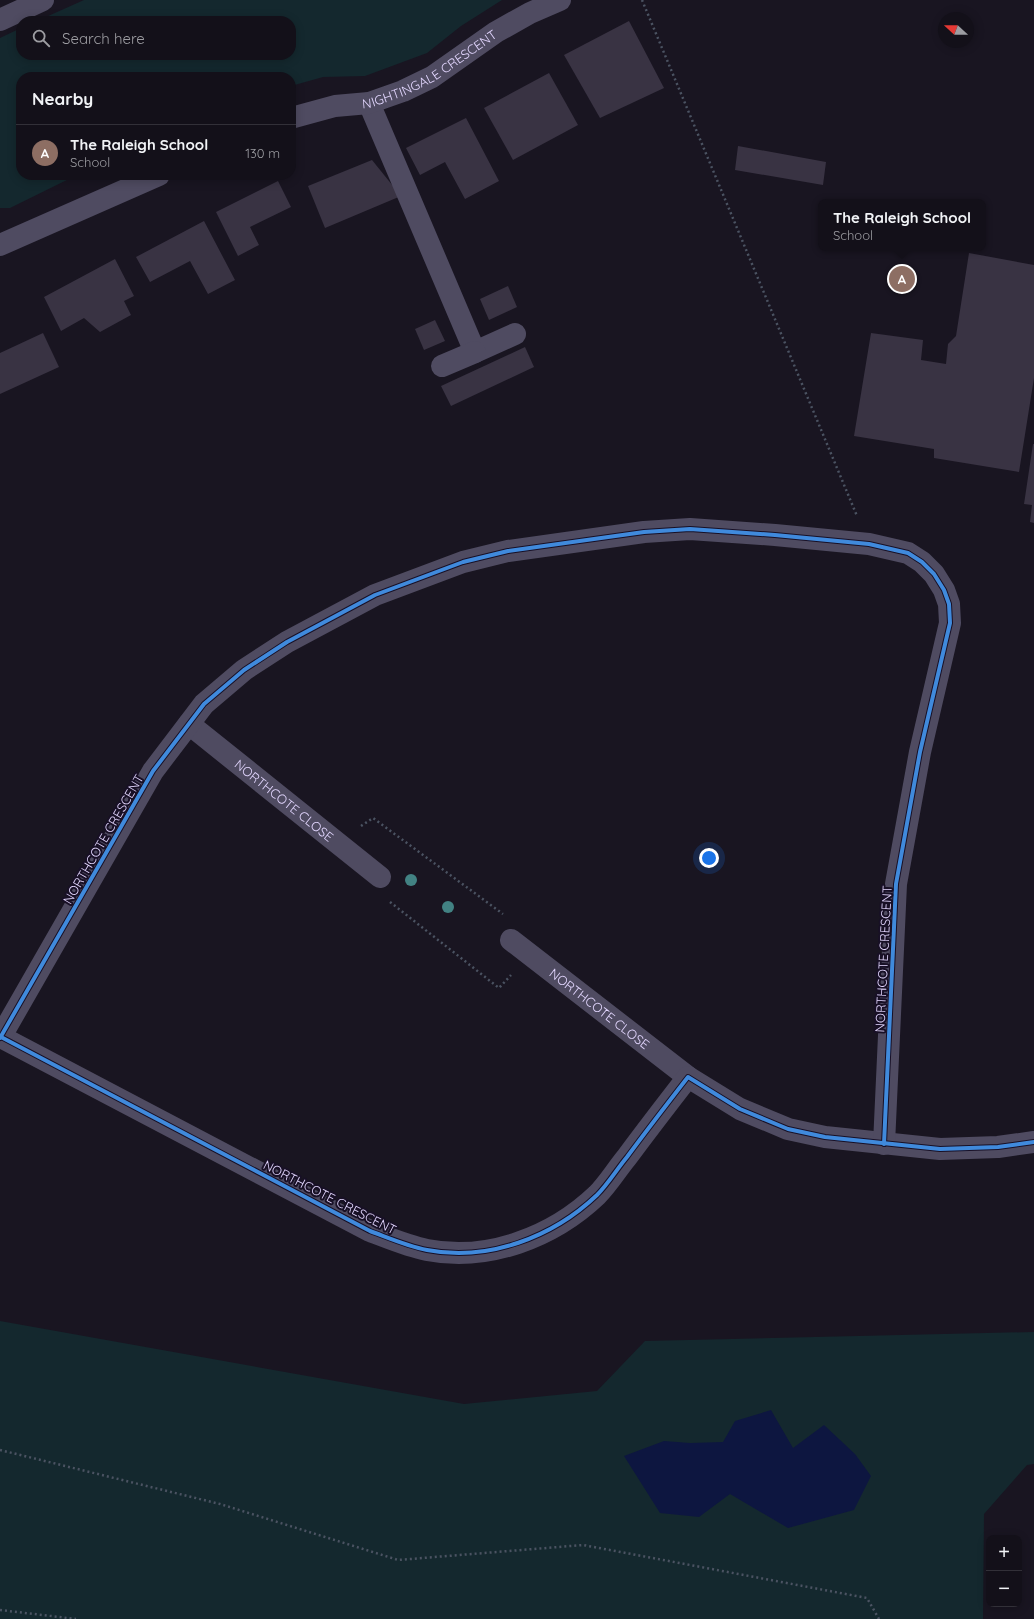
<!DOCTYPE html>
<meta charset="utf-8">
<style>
body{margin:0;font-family:Quicksand,sans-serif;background:#1c1922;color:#f1f3f6}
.controls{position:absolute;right:12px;bottom:12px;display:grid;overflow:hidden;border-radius:8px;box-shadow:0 2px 10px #0003}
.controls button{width:36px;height:36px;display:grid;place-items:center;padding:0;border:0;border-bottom:1px solid #323038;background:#131019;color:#f1f3f6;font:20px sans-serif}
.compass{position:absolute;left:938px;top:12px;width:36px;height:36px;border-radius:50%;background:#131019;box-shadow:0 2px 10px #0003;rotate:291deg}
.you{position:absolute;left:709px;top:858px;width:14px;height:14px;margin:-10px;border:3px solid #fff;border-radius:50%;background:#1a73e8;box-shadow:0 0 0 6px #1a73e833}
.badge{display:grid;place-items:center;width:26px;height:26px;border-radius:50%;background:#b45309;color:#fff;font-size:13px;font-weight:700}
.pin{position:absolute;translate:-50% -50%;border:2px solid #fff;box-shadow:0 1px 4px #0006}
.popup{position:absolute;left:818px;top:199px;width:168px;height:52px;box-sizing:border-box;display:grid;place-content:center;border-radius:8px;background:#131019;filter:drop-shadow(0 1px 3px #0005);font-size:13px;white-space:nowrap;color:#9d9da2}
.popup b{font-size:15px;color:#f1f3f6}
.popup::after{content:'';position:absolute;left:50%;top:100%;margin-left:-8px;border:8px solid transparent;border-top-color:#131019}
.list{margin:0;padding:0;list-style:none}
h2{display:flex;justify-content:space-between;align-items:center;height:52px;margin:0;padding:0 16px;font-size:17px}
h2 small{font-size:13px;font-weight:400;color:#9d9da2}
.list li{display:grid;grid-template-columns:26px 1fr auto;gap:12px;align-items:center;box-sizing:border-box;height:56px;padding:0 16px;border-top:1px solid #323038}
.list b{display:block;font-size:15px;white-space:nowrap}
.list p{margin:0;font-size:13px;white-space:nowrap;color:#9d9da2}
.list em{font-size:13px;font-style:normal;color:#9d9da2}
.icon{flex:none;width:22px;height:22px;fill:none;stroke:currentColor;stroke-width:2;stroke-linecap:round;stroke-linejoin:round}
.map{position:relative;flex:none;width:1034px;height:1619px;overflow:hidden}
.search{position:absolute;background:#131019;box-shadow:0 2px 10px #0003;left:16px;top:16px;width:280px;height:44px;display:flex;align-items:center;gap:10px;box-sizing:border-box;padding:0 14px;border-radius:16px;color:#9d9da2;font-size:15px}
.panel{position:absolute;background:#131019;box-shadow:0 2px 10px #0003;left:16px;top:72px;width:280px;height:108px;border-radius:16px}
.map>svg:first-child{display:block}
</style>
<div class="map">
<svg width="1034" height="1619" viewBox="0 0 1034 1619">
<rect width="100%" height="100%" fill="#191521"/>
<g fill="#14282e">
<polygon points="84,0 502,0 461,26 427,53 365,76 323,77 291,86 291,77 21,77 21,175 77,175 10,208 0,208 0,38 21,28 21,55 291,55 291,21 37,21"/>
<polygon points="0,1321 464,1404 597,1391 645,1341 1034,1332 1034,1464 1027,1465 984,1514 983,1619 0,1619"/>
</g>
<polygon fill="#0d1640" points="771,1410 793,1448 824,1425 855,1454 871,1476 854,1510 788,1528 730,1494 699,1517 660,1513 624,1456 664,1441 690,1443 723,1442 735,1421"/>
<g fill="#393343">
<polygon points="629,21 664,88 600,118 564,55"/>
<polygon points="549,73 578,125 513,160 484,108"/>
<polygon points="466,118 499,181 465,199 445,162 420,175 406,148"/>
<polygon points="738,146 826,162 823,185 735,170"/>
<polygon points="372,160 401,196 325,228 308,186"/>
<polygon points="278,181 291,207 250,227 259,245 238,256 216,212"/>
<polygon points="204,221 235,280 208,294 190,261 150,282 136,257"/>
<polygon points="969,253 1034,265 1034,378 1019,472 934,458 934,449 854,436 871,333 923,340 921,360 946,364 948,344 956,336"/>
<polygon points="115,259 134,296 124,301 131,315 100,332 84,318 61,331 44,297"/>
<polygon points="508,286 517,307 489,320 480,299"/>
<polygon points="435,320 445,341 424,350 415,329"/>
<polygon points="43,333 59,367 0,394 0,353"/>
<polygon points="525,347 534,367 451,406 441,386"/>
<polygon points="1033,444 1034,444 1034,523 1030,522 1032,505 1024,504"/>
</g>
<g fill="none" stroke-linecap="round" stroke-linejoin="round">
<g stroke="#4b5362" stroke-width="2.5" stroke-dasharray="2 3" stroke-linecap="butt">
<polyline points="642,0 857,516"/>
<polyline points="361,826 373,818 503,914"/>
<polyline points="390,902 499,988 511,975"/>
<polyline points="0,1450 220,1504 398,1560 583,1545 867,1598 879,1619"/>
<polyline points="0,1610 76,1619"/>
</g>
<g stroke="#4f4b61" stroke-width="22">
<polyline points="0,20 43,0"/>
<polyline points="369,103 475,352 515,334"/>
<path id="s1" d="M291,118L335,106L369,103L403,91L432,77L496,32L530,13L560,0"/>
<polyline points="0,245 159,175"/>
<polyline points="442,366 475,352"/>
<path id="s2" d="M189,724L380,877"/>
<path id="s3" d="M511,940L688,1077"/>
<path d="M1,1037L370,1231C389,1238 407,1246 427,1250C488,1262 553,1237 597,1195C608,1184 617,1169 627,1157C647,1130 667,1104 688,1077L740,1109L788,1129L825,1137L940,1149L998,1147L1034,1142"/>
<polyline points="0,1038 153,771 204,704 244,670 287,642 375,595 463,562 508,551 644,532 690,529 775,535 869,544 908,553 922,562 934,574 944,590 949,604 950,623 920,752 896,884 884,1144"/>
</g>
<g stroke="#181026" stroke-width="6">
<g id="cycleway">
<path d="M1,1037L370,1231C389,1238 407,1246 427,1250C488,1262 553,1237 597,1195C608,1184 617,1169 627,1157C647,1130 667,1104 688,1077L740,1109L788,1129L825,1137L940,1149L998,1147L1034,1142"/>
<polyline points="0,1038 153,771 204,704 244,670 287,642 375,595 463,562 508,551 644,532 690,529 775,535 869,544 908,553 922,562 934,574 944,590 949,604 950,623 920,752 896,884 884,1144"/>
</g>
</g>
<use href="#cycleway" stroke="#408adc" stroke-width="4"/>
</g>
<g fill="#428283">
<circle cx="411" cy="880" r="6"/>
<circle cx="448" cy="907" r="6"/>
</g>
<g text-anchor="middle" stroke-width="4" stroke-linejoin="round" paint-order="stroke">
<g font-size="13" fill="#e2d6fe" stroke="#181026">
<text dy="5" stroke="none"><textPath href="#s1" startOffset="149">NIGHTINGALE CRESCENT</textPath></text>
<text dy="5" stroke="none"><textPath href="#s2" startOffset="122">NORTHCOTE CLOSE</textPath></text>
<text transform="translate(103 839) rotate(-60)" y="5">NORTHCOTE CRESCENT</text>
<text transform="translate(883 959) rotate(-87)" y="5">NORTHCOTE CRESCENT</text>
<text dy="5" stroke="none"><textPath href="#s3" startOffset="112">NORTHCOTE CLOSE</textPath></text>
<text transform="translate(330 1197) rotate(27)" y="5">NORTHCOTE CRESCENT</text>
</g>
</g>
</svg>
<div class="controls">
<button>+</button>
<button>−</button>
</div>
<svg class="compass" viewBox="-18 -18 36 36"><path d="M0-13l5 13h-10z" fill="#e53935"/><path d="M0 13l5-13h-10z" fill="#9d9da2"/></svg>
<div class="you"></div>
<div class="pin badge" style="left:902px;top:279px;background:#8d6e63">A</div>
<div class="popup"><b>The Raleigh School</b>School</div>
<div class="search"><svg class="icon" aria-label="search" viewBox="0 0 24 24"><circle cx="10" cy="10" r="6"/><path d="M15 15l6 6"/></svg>Search here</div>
<section class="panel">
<h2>Nearby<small></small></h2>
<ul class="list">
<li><span class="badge" style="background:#8d6e63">A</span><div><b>The Raleigh School</b><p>School</p></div><em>130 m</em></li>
</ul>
</section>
</div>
